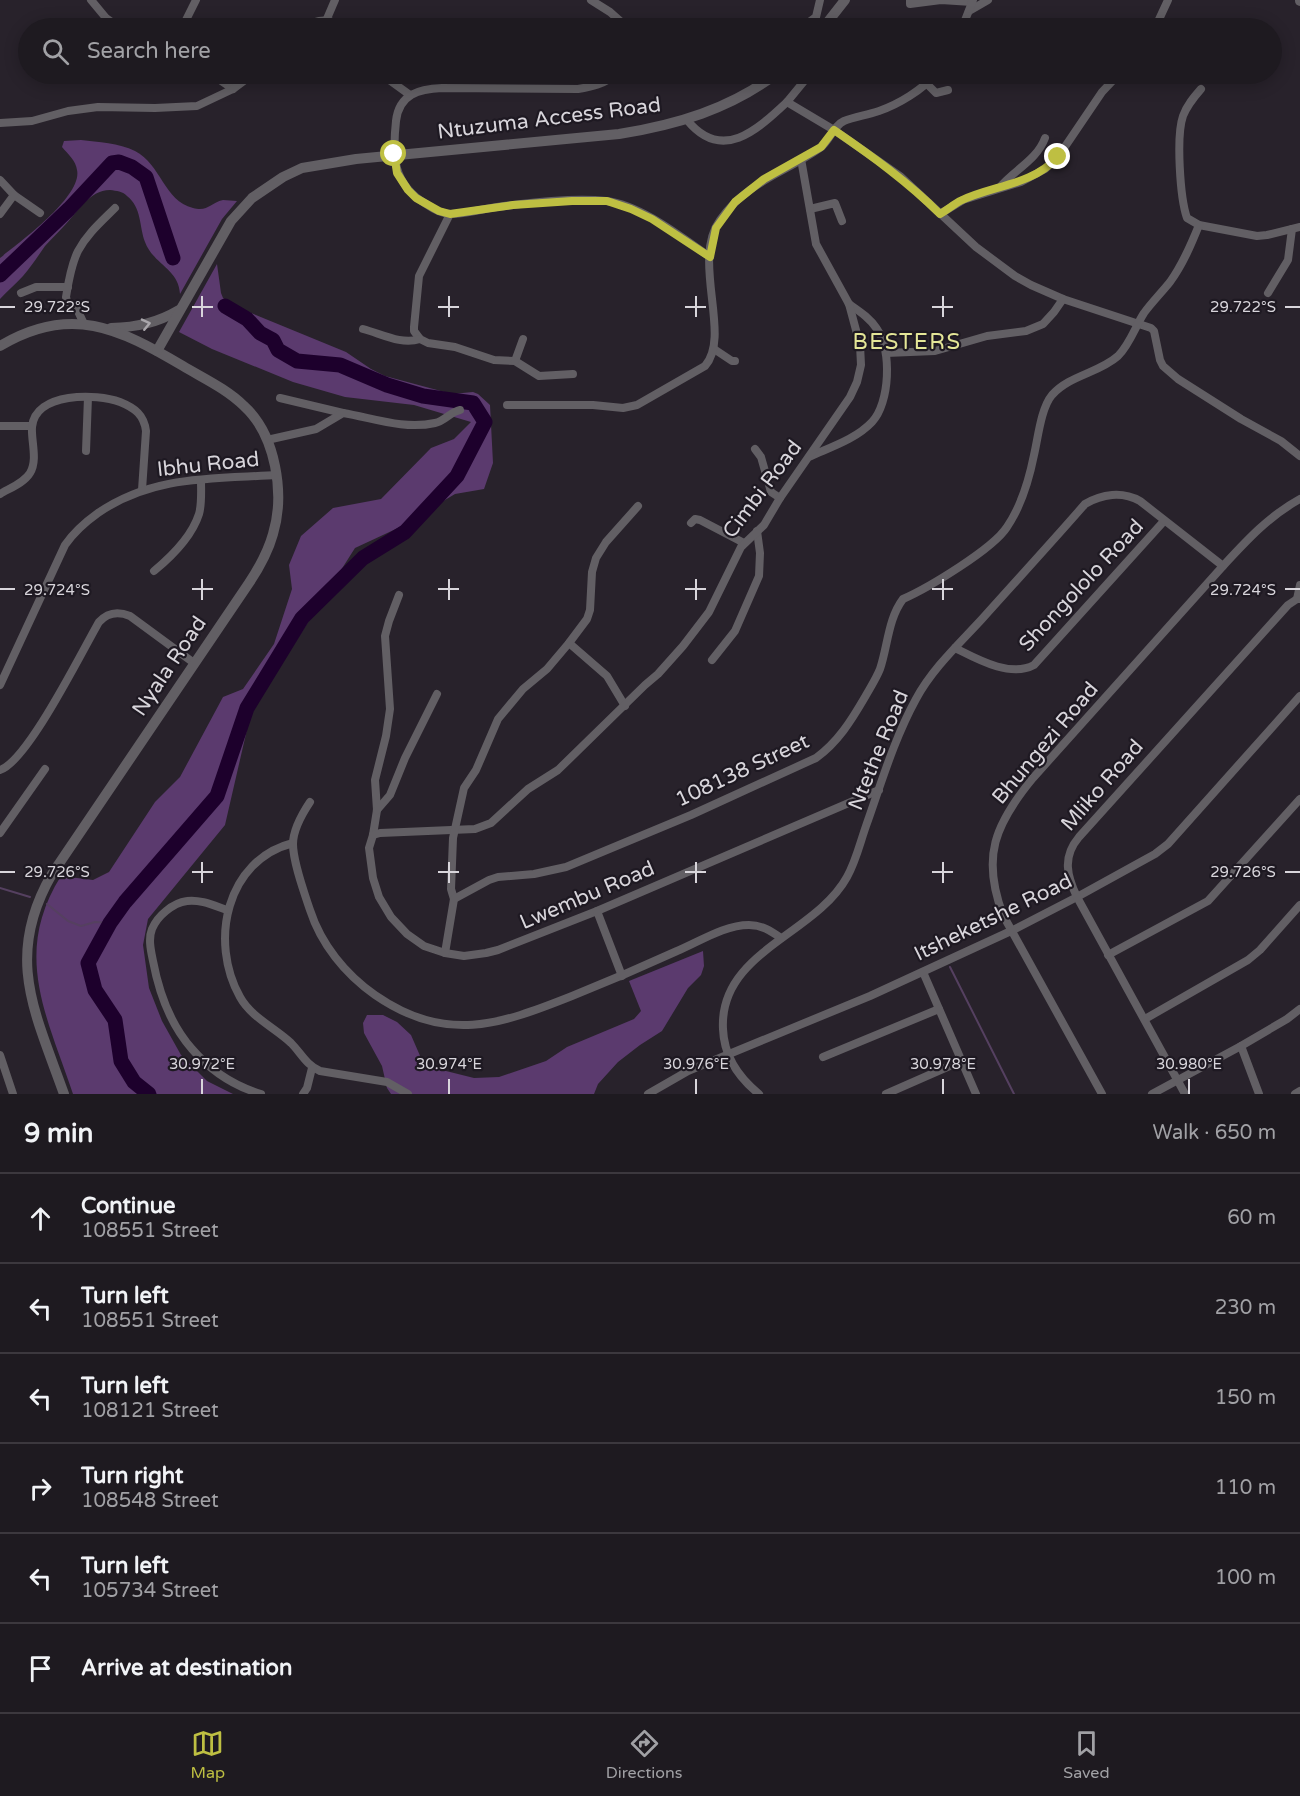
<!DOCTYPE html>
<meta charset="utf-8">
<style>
body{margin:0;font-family:"Varela Round",sans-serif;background:#2b272d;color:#f1f3f6}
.stop{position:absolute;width:18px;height:18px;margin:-14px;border:4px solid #bebf42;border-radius:50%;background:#fff}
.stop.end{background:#bebf42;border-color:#fff;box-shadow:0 2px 6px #0008}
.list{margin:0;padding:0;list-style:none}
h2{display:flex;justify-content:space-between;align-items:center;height:78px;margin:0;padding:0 24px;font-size:26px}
h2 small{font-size:20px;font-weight:400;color:#a1a1a5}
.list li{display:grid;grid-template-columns:39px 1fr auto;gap:18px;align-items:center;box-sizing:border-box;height:90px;padding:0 24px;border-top:2px solid #3c383e}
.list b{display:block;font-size:22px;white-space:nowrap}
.list p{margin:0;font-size:20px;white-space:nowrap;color:#a1a1a5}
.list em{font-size:20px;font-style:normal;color:#a1a1a5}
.icon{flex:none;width:33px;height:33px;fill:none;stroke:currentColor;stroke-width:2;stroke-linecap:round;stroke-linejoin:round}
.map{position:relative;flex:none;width:1300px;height:1094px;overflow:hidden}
.search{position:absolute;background:#1e1a20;box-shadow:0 3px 15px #0003;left:18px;right:18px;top:18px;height:66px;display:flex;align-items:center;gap:15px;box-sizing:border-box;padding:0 21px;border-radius:33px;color:#a1a1a5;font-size:22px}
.sheet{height:618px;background:#1e1a20}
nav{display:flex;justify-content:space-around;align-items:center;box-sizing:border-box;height:84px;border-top:2px solid #3c383e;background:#1e1a20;font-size:16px;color:#a1a1a5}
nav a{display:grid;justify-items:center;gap:3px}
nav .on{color:#bebf42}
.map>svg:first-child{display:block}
</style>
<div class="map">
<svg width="1300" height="1094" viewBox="0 0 1300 1094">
<rect width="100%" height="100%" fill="#28222b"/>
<g fill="#5b3a6e">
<path d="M81,140C98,142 119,143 135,151C161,164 164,201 193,208C208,212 210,203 223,200C227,200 233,201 237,201L222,219L180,294C179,269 153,264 145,242C139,226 142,208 127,196C122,191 117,191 110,190C89,190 77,213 64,226C58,233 51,239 45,246C38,256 31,267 23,276C16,284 7,291 0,299V258C19,243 83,196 77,170C76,161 68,154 62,147L64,141Z"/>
<path d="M217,264L221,293L223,298L234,306L346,352L371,369L385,376L452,394L473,392L478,394L490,405L493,463L484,489L455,494L398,528L355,548L251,712L225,825L148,919L143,945L149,988L162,1021L181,1055L207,1081L233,1094H73C47,1016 12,954 61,876L93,880L109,872L155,802L180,777L223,697L243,689L274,644L292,589L289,565L301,536L333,508L381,499L431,448L454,439L471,422L414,405L345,397L293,382L212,349L179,332Z"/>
<polygon points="703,951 704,966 701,975 688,988 662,1031 640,1045 618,1062 598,1084 594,1094 391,1094 387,1088 382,1066 364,1033 363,1023 367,1015 383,1015 397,1022 411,1035 421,1058 434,1068 474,1078 499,1077 546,1061 567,1047 634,1019 641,1011 629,981"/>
</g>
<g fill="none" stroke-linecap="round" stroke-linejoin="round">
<g stroke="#554060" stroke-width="2">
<polyline points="0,888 30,897"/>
<polyline points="47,904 68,921 81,926 95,922 110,923"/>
<polyline points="950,967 1014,1094"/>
</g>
<g stroke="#1d002c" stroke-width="15">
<polyline points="0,275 69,209 112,163 119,162 132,167 146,177 173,258"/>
<polyline points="149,1094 134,1082 121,1061 115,1020 95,990 88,963 110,923 125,902 217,796 247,708 302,618 363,558 405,532 457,476 485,422 473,403 423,396 387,385 340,365 297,361 278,350 273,340 260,333 247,319 225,306"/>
</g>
<g stroke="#625f64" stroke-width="8">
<polyline points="91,0 106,18 120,28"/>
<polyline points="591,0 610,12 628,28"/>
<polyline points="910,0 910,4 941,0 972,2"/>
<polyline points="969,11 988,0"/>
<polyline points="326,21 335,0"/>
<polyline points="182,28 196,0"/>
<path d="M305,28C317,18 331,18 343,28"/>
<polyline points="801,28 816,17 820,0"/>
<polyline points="962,28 973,0"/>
<polyline points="1155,28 1168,0"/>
<polyline points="211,74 233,89"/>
<polyline points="381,74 410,95"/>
<path d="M616,74C605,84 591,87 578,89L442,88C419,89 399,94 396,121C392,157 393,184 426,204C433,209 443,214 451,214C466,214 482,209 497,207C528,203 575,197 606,201C641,205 681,237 710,257"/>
<polyline points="810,74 787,102 834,130 900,176 976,247 1015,276 1031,285 1063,299 1151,328 1154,331 1160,360 1163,366 1178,379 1241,419 1281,441 1300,456"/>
<polyline points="927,84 936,93 948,90"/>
<path d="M1201,89C1194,97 1187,105 1183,116C1176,136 1180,198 1187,218L1199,225L1257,236L1267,235L1300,227"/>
<path d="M687,120C722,163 757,130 787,102"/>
<polyline points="0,123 32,121 68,111 98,107 155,108 197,106 233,89 253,74"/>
<polyline points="0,180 14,195 40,213"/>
<path d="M1000,187C1014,170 1037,160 1045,138"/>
<polyline points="810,209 835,203 842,221"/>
<polyline points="0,214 14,195"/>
<polyline points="450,214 419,276 414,327 414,331 420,339 428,343 455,347 494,360 515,361 539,376 573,374"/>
<polyline points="940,214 963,200 1021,182 1045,169 1058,157 1102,92 1119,74"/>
<polyline points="21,293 36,287 68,287"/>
<polyline points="1268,293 1288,260 1292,229"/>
<path d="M84,324L77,309L67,301L66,297C68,284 72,263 78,251C87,234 101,222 115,208"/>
<path d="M363,329C382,334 401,345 420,339"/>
<polyline points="714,349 732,361 735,361"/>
<polyline points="886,353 935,351 987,336 1026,331 1043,324 1054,312 1063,299"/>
<polyline points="515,361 523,339"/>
<polyline points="280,398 343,413"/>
<path d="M507,405H593L623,408L637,405L705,366C732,336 691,260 720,220C748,181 783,174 820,148C830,141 833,126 844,121C855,117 867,115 879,111C899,104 922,90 936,74"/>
<polyline points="0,426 32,426"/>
<path d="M267,440L316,429L343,413C373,418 404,430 435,423C445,421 450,412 460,410"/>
<polyline points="755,449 761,457 771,492 780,498"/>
<polyline points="86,451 88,397"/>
<path d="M811,456C831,447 856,439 872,422C890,403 892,350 877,329C870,318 859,311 849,304"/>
<path d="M0,494C10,488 24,483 30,473C38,460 31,441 32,427C35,392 97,393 120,402C135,408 144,415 146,431L142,490"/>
<polyline points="691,523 695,519 700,520 744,543"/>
<path d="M154,571C171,557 192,536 199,514C202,504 201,491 201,480"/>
<polyline points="399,595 389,621 385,636 390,709 386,736 375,780 377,810 373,835 369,848 373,878 379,897 391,917 407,934 424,946 445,953 464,956 486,953 498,950 597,911 879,790"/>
<polyline points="1297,599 1300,585"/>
<polyline points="569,643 607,676 625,706"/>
<path d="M955,648C977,659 1010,678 1034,665L1164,521"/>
<polyline points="712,660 735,631 759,576 760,553 757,531"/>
<path d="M0,685L65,545C74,532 84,523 98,513C153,475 212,479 277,475"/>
<path d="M0,770C28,761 82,651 99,622C108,612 118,611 130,616L194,663"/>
<path d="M310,802C302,814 293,829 293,844C293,862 304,892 310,910C321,944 345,974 375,995C446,1044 499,1025 572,996C607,982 642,967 677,951C699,942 724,925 749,925C762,925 771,931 781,938"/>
<polyline points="377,810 390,795 405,758 437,694"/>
<polyline points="0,833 45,769"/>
<polyline points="373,835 380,833 475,829 491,823 528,789 558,770 645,685 658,674 683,646 709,612 741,547 764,525 780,498 850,397 857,382 861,365 860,345 849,304 816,244 801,159"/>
<path d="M293,843C226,860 209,942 240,997C251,1017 275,1028 291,1043C301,1053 306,1065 320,1071L387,1082L408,1094"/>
<polyline points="454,899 451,889 453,838 464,788 476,770 498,719 523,689 547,669 569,643 587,619 590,610 592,572 596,558 606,542 638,506"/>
<path d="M227,910C215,906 200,899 187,901C179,902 172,906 166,911C161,915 155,922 152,929C148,939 151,951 153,961C159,993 170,1024 192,1049C210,1070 234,1086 261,1094"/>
<polyline points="597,911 622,976"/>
<path d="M445,953L454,899L489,880L498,877L534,874L566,867L691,815L816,758C838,742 851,721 865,697C870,688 876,679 880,669C888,645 888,619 903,599C928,588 993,549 1007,527C1022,505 1029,480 1034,455C1038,438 1041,408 1052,395C1070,375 1099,373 1118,356C1130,344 1135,327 1144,313C1152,302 1162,292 1170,282C1183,264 1191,245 1199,225"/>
<polyline points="1108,955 1208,901 1300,799"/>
<polyline points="923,972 976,1094"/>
<polyline points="1145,1019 1248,960 1260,950 1300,905"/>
<polyline points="1241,1046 1259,1094"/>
<polyline points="0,1055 13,1094"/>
<polyline points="823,1057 939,1009"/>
<polyline points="303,1094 307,1088 312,1068"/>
<polyline points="648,1094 688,1071 870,996 1011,931 1077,897 1155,854 1168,844 1300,696"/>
<path d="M759,1094C738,1077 724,1057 723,1029C719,952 815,935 847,877C856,861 860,843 866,826C881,784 894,739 916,699C932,669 959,644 982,619C1016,581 1051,543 1085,504C1102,494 1122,491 1140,501L1223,566"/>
<polyline points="886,1094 961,1061"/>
<path d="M1102,1094L1003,915C981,857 995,824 1033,778L1223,566C1247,540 1269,516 1300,499"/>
<polyline points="1152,1094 1241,1046 1287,1019 1300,1009"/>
<path d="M1185,1094L1077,897C1067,876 1062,857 1079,837L1288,605L1297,599H1300"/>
<polyline points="1295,1094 1300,1091"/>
</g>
<g stroke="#625f64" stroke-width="10">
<polyline points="1300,0 1300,1"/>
<polyline points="823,28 845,0"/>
<path d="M111,328C137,327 157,323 179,310"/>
<path d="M0,346C70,304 119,328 183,366C203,378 227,389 244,406C276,435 285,494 273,534C268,552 259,568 249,583L52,874C4,957 35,1012 64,1094"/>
<path d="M157,351L231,221L252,198L283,177L302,168L356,159L619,134C676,125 730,109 776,74"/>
</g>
</g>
<defs><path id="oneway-chevron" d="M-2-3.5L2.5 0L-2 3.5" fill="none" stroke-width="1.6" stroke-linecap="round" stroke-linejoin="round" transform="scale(1.5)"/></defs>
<use stroke="#a9a6ab" href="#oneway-chevron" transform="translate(146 324) rotate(-13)"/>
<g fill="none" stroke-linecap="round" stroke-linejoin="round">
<path stroke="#bebf42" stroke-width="8" d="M394,154L397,173L408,190L416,198L439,211L450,214L513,205L572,201H607L631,209L652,219L710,257L716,228L735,202L764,179L821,147L834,130C872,156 908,182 940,214C947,210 953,205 960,201C993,185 1031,186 1058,157"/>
</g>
<path fill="none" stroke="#d8d5db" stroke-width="2" d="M202,296V317M449,296V317M696,296V317M943,296V317M0,307H15M192,307H213M438,307H459M685,307H706M932,307H953M1285,307H1300M202,579V600M449,579V600M696,579V600M943,579V600M0,589H15M192,589H213M438,589H459M685,589H706M932,589H953M1285,589H1300M202,862V883M449,862V883M696,862V883M943,862V883M0,872H15M192,872H213M438,872H459M685,872H706M932,872H953M1285,872H1300M202,1079V1094M449,1079V1094M696,1079V1094M943,1079V1094M1189,1079V1094"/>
<g text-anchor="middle" stroke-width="4.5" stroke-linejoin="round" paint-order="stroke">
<g font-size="21" fill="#d8d5db" stroke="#1e1922">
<text transform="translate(549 118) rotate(-7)" y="7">Ntuzuma Access Road</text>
<text transform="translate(208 464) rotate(-6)" y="7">Ibhu Road</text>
<text transform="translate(762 489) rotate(-53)" y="7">Cimbi Road</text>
<text transform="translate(1081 585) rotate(-47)" y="7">Shongololo Road</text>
<text transform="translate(169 666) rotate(-56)" y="7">Nyala Road</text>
<text transform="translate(1045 743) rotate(-50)" y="7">Bhungezi Road</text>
<text transform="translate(878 750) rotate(-68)" y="7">Ntethe Road</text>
<text transform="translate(742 770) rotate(-25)" y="7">108138 Street</text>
<text transform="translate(1102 785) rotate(-49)" y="7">Mliko Road</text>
<text transform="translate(587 895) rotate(-23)" y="7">Lwembu Road</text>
<text transform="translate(993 917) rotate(-26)" y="7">Itsheketshe Road</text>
</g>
<g font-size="22" letter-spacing="1.5" fill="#e4e697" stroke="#1e1922">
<text x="907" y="349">BESTERS</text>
</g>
</g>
<g font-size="15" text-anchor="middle" fill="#d8d5db" stroke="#1e1922" stroke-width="4.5" stroke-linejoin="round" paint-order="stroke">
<text x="57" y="312">29.722°S</text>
<text x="1243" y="312">29.722°S</text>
<text x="57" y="595">29.724°S</text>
<text x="1243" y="595">29.724°S</text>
<text x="57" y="877">29.726°S</text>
<text x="1243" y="877">29.726°S</text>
<text x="202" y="1069">30.972°E</text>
<text x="449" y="1069">30.974°E</text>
<text x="696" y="1069">30.976°E</text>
<text x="943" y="1069">30.978°E</text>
<text x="1189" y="1069">30.980°E</text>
</g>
</svg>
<div class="stop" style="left:394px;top:154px"></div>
<div class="stop end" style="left:1058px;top:157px"></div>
<div class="search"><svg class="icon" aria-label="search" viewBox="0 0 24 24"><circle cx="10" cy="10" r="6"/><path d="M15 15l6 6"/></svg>Search here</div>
</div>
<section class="sheet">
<h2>9 min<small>Walk · 650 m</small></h2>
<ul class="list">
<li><svg class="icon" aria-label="ahead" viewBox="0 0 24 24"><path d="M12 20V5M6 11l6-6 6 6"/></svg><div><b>Continue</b><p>108551 Street</p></div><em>60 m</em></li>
<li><svg class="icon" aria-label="left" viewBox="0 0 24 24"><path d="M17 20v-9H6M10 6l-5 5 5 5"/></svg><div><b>Turn left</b><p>108551 Street</p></div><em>230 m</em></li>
<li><svg class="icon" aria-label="left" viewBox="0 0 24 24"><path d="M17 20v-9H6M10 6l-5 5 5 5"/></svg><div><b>Turn left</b><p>108121 Street</p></div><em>150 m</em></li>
<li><svg class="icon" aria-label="right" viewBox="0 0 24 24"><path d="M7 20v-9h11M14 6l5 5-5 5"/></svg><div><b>Turn right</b><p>108548 Street</p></div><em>110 m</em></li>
<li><svg class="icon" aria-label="left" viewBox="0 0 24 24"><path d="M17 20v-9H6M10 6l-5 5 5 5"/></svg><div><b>Turn left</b><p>105734 Street</p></div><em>100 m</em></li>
<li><svg class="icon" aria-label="arrive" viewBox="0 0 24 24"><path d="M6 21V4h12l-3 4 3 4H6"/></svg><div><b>Arrive at destination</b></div></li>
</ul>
</section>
<nav>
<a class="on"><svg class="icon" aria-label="map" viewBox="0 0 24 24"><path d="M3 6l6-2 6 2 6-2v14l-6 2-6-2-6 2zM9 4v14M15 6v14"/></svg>Map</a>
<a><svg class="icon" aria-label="directions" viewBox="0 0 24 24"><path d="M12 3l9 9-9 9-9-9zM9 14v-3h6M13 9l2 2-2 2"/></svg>Directions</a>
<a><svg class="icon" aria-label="saved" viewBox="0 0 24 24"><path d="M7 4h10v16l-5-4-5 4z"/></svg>Saved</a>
</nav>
